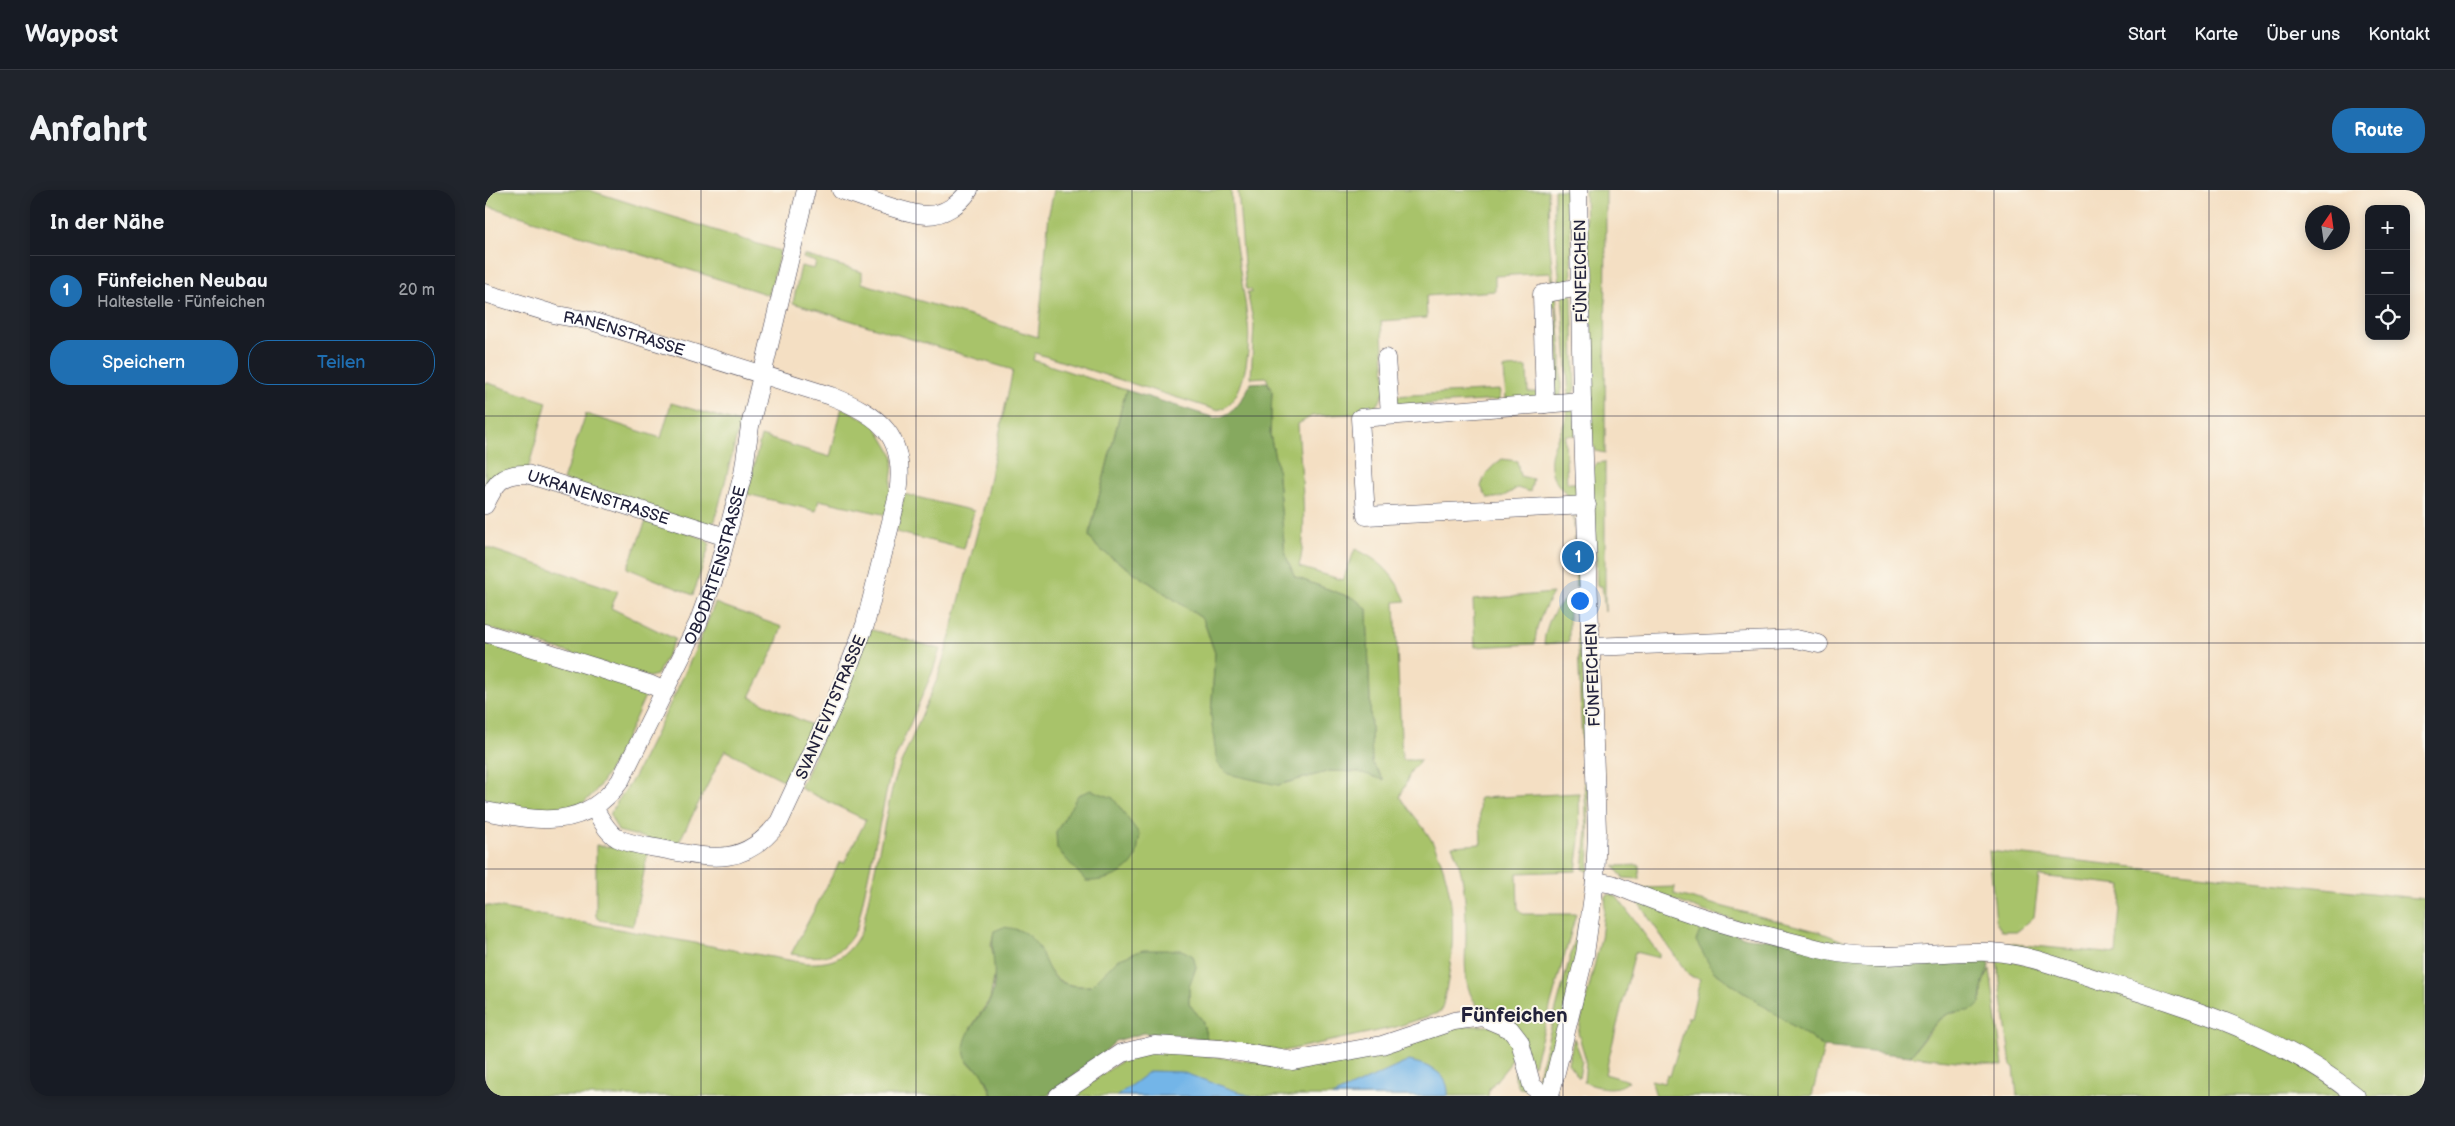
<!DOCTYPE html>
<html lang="de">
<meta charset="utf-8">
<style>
body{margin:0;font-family:"Balsamiq Sans",sans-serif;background:#20242c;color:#f1f3f6}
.controls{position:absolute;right:15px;top:15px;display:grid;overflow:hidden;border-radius:10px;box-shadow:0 2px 12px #0003}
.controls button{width:45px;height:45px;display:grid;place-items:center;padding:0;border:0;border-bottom:1px solid #363941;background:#171b24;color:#f1f3f6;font:25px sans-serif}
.compass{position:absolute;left:1820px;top:15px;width:45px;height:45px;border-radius:50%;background:#171b24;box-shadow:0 2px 12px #0003;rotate:13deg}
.you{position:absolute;left:1094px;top:410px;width:18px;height:18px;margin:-12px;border:4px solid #fff;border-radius:50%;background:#1a73e8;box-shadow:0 0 0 8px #1a73e833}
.badge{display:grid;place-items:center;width:32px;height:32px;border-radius:50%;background:#1f6fb2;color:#fff;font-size:16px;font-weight:700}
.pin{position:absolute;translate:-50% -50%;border:2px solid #fff;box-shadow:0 1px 5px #0006}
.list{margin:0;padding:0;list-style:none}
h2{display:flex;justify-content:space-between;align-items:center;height:65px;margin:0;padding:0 20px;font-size:21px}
h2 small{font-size:16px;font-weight:400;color:#9ea1a6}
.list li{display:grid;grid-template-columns:32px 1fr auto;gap:15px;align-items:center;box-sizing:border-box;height:70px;padding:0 20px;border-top:1px solid #363941}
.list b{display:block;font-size:19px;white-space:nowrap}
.list p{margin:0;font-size:16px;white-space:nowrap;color:#9ea1a6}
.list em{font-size:16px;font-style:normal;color:#9ea1a6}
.actions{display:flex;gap:10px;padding:15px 20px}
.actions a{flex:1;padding:11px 0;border:1px solid #1f6fb2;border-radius:20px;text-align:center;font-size:18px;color:#1f6fb2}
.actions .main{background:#1f6fb2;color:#fff}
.icon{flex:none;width:28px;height:28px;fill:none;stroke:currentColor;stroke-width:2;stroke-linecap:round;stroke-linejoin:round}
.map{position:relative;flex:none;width:1940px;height:906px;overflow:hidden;border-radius:20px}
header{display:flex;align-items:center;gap:30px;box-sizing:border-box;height:70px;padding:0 25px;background:#171b24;border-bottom:1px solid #363941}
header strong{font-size:24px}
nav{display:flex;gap:28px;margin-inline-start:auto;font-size:18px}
.intro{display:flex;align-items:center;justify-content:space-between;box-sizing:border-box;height:120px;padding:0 30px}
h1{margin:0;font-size:35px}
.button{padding:12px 22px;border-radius:20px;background:#1f6fb2;color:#fff;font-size:18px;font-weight:700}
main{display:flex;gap:30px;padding:0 30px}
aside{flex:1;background:#171b24;border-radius:20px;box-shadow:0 2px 12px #0003}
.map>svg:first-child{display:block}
</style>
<header>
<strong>Waypost</strong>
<nav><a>Start</a><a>Karte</a><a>Über uns</a><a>Kontakt</a></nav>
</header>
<div class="intro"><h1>Anfahrt</h1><a class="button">Route</a></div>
<main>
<aside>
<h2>In der Nähe<small></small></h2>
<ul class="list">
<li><span class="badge">1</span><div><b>Fünfeichen Neubau</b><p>Haltestelle · Fünfeichen</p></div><em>20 m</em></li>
</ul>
<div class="actions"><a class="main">Speichern</a><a>Teilen</a></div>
</aside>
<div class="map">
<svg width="1940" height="906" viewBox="0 0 1940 906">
<rect width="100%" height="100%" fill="#fbf7ec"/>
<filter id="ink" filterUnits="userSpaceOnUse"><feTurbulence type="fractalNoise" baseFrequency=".02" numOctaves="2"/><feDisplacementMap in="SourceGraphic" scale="10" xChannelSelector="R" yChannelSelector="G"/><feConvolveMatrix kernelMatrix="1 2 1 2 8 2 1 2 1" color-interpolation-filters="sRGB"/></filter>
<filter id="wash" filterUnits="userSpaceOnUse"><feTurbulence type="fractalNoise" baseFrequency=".0096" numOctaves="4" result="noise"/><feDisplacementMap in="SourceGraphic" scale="20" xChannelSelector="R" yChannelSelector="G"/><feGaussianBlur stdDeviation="1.12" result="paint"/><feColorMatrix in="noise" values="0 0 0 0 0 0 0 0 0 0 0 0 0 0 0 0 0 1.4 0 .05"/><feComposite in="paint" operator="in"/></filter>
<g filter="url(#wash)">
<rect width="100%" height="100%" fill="#f4dfc3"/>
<g fill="#a8c36a" stroke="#657252">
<polygon points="0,0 104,0 295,61 284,105 0,15"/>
<path d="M569,0H746C747,17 748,33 750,50C754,78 760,106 763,134C766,156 760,218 731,220L550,163L548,170L641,200L604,346L613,358L718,429L730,463L726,526L793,595L845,581L874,582L899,589L887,573L882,419L870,409L810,387L800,364L792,277L785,245L787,201L781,187L766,188L769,135L762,102L767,103L766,100L761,99L753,0H1063L1064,47L1069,95L1065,83L1010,86V101L941,106L942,128L896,131L901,199L894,213L882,223L827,226L813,234C815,274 824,340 814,377L858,390L870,359C897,371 909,385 921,411L910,412L917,570H936L926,581L915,607C927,624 944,642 952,661C974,713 970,769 956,822L911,837L799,861L722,849L717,830L704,814V797L711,777L632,770L606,796C575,798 564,787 554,758L509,741L506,755L511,777L505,809L485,839L483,873L498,883L507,906H0V715L320,773C351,774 363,767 377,740L407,599L414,578L453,487L462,457L497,324L528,180L308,113L316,76L329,79L331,72L318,68L319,65L377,82V93L553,147L564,23Z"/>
<polygon points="1069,0 1084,0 1087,87 1075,95 1069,30"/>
<polygon points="1100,0 1121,0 1120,263 1110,261 1110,257 1106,255"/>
<polygon points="1077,102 1087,104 1090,200 1084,207"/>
<polygon points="1071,104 1076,160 1076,207 1068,206 1061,177 1073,177 1071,116 1065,116 1066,108"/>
<polygon points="1042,177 1043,202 1054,202 1052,209 1021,211 1019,178"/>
<polygon points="0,192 62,212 43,279 0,302"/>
<polygon points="1015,200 1015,210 913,216 908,206"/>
<polygon points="186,213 255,233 230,331 223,336 78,290 101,224 176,248"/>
<path d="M1082,216L1090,219L1091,245L1080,246L1082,293H1093L1091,307L1086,311C1081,301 1070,295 1067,283C1060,255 1083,242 1082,216Z"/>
<polygon points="357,217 390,235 409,267 402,325 334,310 331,321 262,304 276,246 345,267"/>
<path d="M1017,269L1032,271L1035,286L1048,289L1045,302L1032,298C1022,305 1015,309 1003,308L996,297C999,284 1006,277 1017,269Z"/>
<polygon points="1120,272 1120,422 1117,396 1112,396 1107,280 1111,273"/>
<polygon points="419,304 489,321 479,359 411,342"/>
<polygon points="1089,325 1091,378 1095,380 1096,393 1091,397"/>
<polygon points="162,329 218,348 225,354 208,405 142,378"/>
<polygon points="0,357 133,401 126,418 190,449 172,485 164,487 0,437"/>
<path d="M1068,403C1058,420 1051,434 1050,454L990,457L988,410Z"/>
<polygon points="1091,405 1095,406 1102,579 1098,580"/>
<path d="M1084,406V452L1059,454C1060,435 1069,417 1084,406Z"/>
<path d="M230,413L297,437L289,459L265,507L331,537L304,593L240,560L192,656L133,641L125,625C130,612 144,597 151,583C179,527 207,471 230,413Z"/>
<path d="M384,439L455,459L447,483L407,576L372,738C355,769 339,769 306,764L355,671L359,673L381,630L315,598Z"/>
<path d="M0,449L162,502C149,529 121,603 94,615C66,628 29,618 0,612Z"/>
<polygon points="1099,591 1103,594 1104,682 1098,679 1102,640"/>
<path d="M1094,603L1095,650L1091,681L1032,683L1033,720L1038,724H1091L1049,875C1031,857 994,825 985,803C979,787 980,768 981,750C981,717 981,686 967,656L996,654L994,608Z"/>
<polygon points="111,655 163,662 148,736 114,730 111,726"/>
<polygon points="1504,661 1940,709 1940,906 1879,906 1832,870 1519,758 1519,753 1631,764 1637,695 1554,686 1549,727 1533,741 1517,741 1511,732"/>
<polygon points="1154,675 1155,689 1138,688 1129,676"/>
<polygon points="1190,697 1189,704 1335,742 1383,761 1366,761 1230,725 1155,698"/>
<path d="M1125,704L1132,707L1174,764V768L1150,762L1120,884L1144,891C1132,902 1113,898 1099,892L1101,870L1093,843L1116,748L1121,706Z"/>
<polygon points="1150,708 1218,733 1228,781 1339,857 1327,906 1171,906 1166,890 1179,893 1182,885 1185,886 1203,827 1206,827 1215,789 1204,786"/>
<polygon points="1096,727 1093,761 1063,893 1058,896 1051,893"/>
<polygon points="1516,767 1713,825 1827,879 1862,906 1532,906 1529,877 1526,876 1512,769"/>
<polygon points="1505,779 1518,876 1425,866 1452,832 1463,824 1485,820 1497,809 1498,792"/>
<polygon points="968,836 1011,836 1031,855 1024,875 1004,899 1003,906 586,906 641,868 671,859 809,877"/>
<polygon points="1089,848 1097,870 1094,888 1083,873"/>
<polygon points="1035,868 1041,899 1034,898 1029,885"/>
</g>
<g fill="#86a95e" stroke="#54664c">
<path d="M782,192L787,201L785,245L792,277L800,364L810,387L870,409L882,419L887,573L899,590L874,582L845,581L793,595L743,584L732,574L726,526L730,463L718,429L613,358L604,346L641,200L730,228C750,225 757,210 766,193Z"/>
<path d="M606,600L628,608L655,645C653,652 653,662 650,669C642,685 617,692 601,691L572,659L571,642L593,605Z"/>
<path d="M1218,733L1262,748L1504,768C1505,781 1501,782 1498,793C1496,804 1499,815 1487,820C1479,823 1469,820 1461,825C1446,834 1436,852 1425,866L1339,857L1228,781L1211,751Z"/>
<path d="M519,737C524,738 533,739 538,742C570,761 550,800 606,796L632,770L658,760H697L708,766L711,777L704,797V814L717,830L722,849L659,843L631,851L615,866L562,906H507C506,899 502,890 498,884C493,877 482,876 480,865C475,845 497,826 505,810C515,788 504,763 509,741Z"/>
</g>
<g fill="#73b5e8" stroke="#4a6c92">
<path d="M924,871C943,875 965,883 963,906H847Z"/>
<polygon points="665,881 696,882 766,906 632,906"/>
</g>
</g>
<g filter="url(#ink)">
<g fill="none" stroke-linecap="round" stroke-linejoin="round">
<g stroke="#423e4f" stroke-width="19">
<g id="minor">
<path d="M356,0C377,7 423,25 442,25C459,25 475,14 484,0"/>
<path id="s1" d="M0,103L72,125L106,131L346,206C395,225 422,246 413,304L380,435L350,512L294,632C260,677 227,669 177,659C163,656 145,655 132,648C121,641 116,629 109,618"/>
<polyline points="901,168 905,224"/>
<polyline points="1097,211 875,228 881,326 1102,315"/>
<polyline points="1060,214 1057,104 1095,97"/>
<path id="s2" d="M0,315C10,294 16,283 42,284L241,347"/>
<polyline points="0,443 164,494 180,501"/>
<polyline points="1106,457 1311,449 1334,454"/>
<path id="s3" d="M0,621C52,631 100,641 135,591L213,433L234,375L258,284L265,236L321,0"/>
<path d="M1110,691L1127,694C1182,717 1241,736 1299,750C1317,754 1335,760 1353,763C1404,771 1456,760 1507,762C1543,764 1579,779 1614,790C1706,818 1795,844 1871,906"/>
<polyline points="573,906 637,863 670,855 736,859 808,871 897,855 969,831 997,827 1025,839 1035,852 1047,896 1060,906"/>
<polyline points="1065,906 1100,764 1110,691 1112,640 1097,211 1093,0"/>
</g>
</g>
<use href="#minor" stroke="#fff" stroke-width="18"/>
</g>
</g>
<path fill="none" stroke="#22223b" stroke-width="1" stroke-opacity="0.55" d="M216,0V906M431,0V906M647,0V906M862,0V906M1078,0V906M1293,0V906M1509,0V906M1724,0V906M0,226H1940M0,453H1940M0,679H1940"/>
<g text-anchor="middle" stroke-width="4" stroke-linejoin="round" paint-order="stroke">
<g font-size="16" fill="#22223b" stroke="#fbf7ec">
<text transform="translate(1095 81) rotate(-91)" y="6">FÜNFEICHEN</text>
<text dy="6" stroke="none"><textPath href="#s1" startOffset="145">RANENSTRASSE</textPath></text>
<text dy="6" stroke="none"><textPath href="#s2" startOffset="132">UKRANENSTRASSE</textPath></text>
<text dy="6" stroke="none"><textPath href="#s3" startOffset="385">OBODRITENSTRASSE</textPath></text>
<text transform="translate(1107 485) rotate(-92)" y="6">FÜNFEICHEN</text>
<text transform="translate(345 517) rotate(-67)" y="6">SVANTEVITSTRASSE</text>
</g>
<g font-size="21" font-weight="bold" fill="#22223b" stroke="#fbf7ec">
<text x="1029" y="832">Fünfeichen</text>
</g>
</g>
</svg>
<div class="controls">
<button>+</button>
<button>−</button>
<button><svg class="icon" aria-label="locate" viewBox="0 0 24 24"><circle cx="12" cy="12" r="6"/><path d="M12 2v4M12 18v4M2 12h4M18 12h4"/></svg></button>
</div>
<svg class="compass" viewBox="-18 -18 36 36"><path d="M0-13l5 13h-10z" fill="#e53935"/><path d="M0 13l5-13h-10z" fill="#9ea1a6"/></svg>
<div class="you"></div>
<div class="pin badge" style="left:1093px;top:367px">1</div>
</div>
</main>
